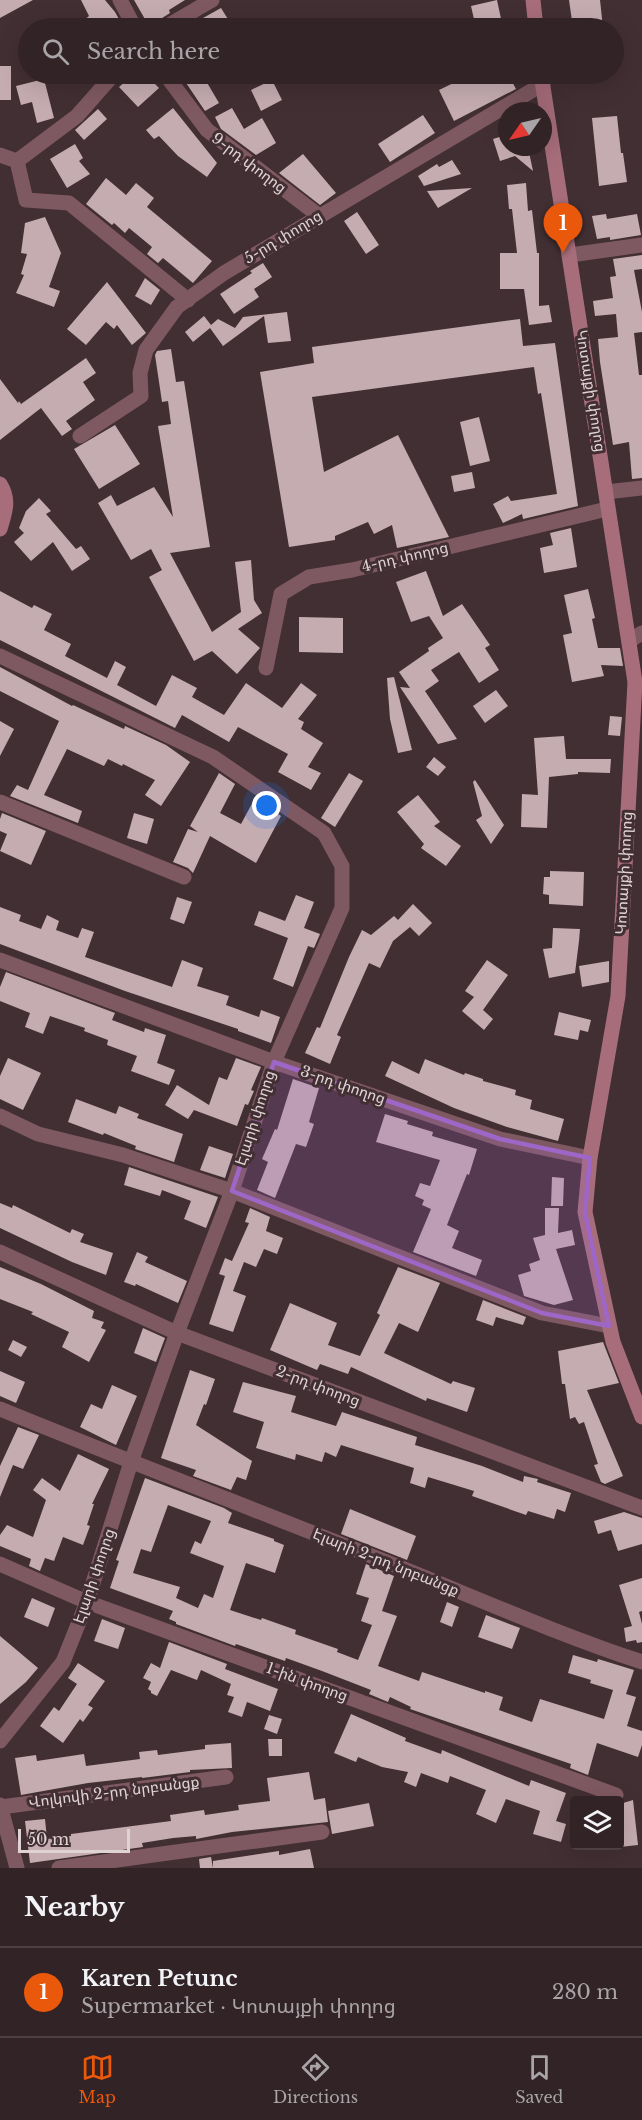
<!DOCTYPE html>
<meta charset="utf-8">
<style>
body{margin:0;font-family:"Libre Baskerville","Noto Sans Armenian",serif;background:#3a2b2e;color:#f1f3f6}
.controls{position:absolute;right:18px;bottom:18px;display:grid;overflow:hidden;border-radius:6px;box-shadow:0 6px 24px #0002}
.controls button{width:54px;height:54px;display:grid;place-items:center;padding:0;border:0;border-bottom:2px solid #4d4043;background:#322326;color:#f1f3f6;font:30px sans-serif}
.compass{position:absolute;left:498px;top:102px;width:54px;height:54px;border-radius:50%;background:#322326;box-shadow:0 6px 24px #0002;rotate:236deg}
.scale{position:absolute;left:18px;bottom:15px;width:112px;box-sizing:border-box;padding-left:6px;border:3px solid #e0d3d6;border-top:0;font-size:16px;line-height:21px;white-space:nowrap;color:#e0d3d6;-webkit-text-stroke:4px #422f33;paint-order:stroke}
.you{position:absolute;left:267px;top:806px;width:21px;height:21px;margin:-15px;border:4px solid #fff;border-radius:50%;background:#1a73e8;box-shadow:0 0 0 9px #1a73e833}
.badge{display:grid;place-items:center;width:39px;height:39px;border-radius:50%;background:#ea580c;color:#fff;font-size:20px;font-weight:700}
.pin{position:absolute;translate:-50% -50px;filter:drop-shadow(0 2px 3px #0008)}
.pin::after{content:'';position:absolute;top:32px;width:21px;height:18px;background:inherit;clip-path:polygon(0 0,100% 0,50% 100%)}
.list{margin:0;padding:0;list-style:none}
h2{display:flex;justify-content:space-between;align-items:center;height:78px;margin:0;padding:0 24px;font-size:26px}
h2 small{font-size:20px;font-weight:400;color:#a8a4a7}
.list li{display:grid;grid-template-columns:39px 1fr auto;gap:18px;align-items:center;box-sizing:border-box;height:90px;padding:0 24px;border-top:2px solid #4d4043}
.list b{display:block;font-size:22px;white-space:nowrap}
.list p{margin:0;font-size:20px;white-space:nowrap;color:#a8a4a7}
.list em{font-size:20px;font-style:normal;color:#a8a4a7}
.icon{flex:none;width:33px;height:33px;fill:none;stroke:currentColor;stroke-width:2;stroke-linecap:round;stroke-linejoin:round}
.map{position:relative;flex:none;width:642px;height:1868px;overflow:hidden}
.search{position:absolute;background:#322326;box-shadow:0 6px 24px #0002;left:18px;right:18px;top:18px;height:66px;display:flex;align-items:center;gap:15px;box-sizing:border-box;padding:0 21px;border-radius:33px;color:#a8a4a7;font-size:22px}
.sheet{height:168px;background:#322326}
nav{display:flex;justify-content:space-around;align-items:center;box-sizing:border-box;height:84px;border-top:2px solid #4d4043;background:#322326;font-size:16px;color:#a8a4a7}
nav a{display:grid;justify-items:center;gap:3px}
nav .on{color:#ea580c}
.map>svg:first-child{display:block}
</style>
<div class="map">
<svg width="642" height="1868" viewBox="0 0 642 1868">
<rect width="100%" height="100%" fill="#422f33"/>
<g fill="#c5acb1" fill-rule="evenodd">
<polygon points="0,0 33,0 0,18"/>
<polygon points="81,0 105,0 115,12 124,28 87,28 82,22 89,16"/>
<polygon points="134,0 185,0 169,10 170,13 159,20 154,28 150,28"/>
<polygon points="497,0 503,28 476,28 471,6"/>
<polygon points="569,0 600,0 603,28 573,28"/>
<polygon points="221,8 231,24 223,28 185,28"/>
<rect x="0" y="66" width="11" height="34"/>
<polygon points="134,74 145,74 159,88 138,107 119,87"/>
<polygon points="180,74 202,74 219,103 205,111"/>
<polygon points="472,74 508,74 516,89 454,121 439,90"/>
<polygon points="44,79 54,118 37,123 32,102 21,105 16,86"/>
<polygon points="272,80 282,100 261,111 251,90"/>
<polygon points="173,108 217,163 207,177 178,156 159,136 154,139 146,130"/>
<polygon points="232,108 244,129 262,118 276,143 256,155 221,129 215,117"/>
<polygon points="98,109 107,119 84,140 75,130"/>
<polygon points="423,115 435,133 390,162 378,144"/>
<polygon points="617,116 621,153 623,153 627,182 599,186 592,118"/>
<polygon points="506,135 507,147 536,147 536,150 529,152 533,171 515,156 500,161 493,139"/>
<polygon points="75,144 83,158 79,161 90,174 67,188 50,159"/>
<polygon points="303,154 336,193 320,205 279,173"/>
<polygon points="452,160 461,174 424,186 418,176 437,164 439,167"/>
<polygon points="106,178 126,195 136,183 154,198 147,207 212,261 193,283 163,258 158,263 147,254 152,247 129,228 125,233 114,223 112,225 86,204"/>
<polygon points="526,183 528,211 532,210 537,253 539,253 539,306 549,305 552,322 529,325 524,289 500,289 500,253 517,253 512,209 509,209 507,185"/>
<polygon points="472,188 438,208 427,191"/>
<polygon points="357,212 379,245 366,254 344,221"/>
<polygon points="606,214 607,219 637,214 641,235 610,240 610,237 597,239 592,216"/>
<polygon points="45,217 61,253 49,287 60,291 54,307 16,293 24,275 21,274 27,254 21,253 25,223"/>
<polygon points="642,255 642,269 634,270 642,312 642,332 634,333 639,375 642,375 642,478 632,479 629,442 613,445 600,362 598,339 618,337 616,314 595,316 593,301 613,298 610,277 616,276 613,259"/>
<polygon points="263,263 272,277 254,289 259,297 234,314 220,294 252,273 250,271"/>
<polygon points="145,278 160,290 151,305 135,296"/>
<polygon points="107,282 146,333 132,345 117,325 114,329 106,322 86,345 67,329"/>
<polygon points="287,312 291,341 268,343 264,316 223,346 210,328 193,342 185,332 204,316 211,325 218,319 235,328 243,317"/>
<polygon points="520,319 523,346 555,343 578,506 523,519 522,514 503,523 493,504 508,496 511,501 557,494 541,393 538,394 534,367 312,397 324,472 398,435 449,537 397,548 392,525 374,534 368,522 335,536 335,540 289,547 260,372 314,363 312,347"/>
<polygon points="171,349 176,382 184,381 210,547 170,553 212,632 241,612 235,562 251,560 254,600 262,613 238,629 260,648 237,674 212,651 194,661 149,577 162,570 151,549 131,560 98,503 111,495 117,506 154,487 173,517 158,426 171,424 168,401 162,402 155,355 157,351"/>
<polygon points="86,358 96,373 83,382 95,400 66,421 72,429 62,436 41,408 0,440 0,379 18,403 19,401 21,404"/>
<polygon points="479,417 490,461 470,466 460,422"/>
<polygon points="115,425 140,464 99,489 74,449"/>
<polygon points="472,472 475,488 454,492 451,476"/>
<polygon points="39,498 51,511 46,514 76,549 81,546 90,559 72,571 53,542 31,561 14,542 24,533 19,528 26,511"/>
<polygon points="571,528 577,567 544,573 540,548 553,545 550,533"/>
<polygon points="426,571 443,616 462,604 490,645 485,648 499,670 479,683 459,652 431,670 439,681 425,691 457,739 438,744 400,687 410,688 399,672 429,651 428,648 443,638 429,616 411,622 396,582"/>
<polygon points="588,589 595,618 592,619 598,648 620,648 623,666 601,665 604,676 572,682 563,635 572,633 564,595"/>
<polygon points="0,591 32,608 34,605 52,614 44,630 71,644 65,656 107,678 115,661 126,667 117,685 156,706 172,675 197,688 192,697 224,715 246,683 282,708 301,683 317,695 298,719 304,722 301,729 323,743 308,767 321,773 311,790 278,772 288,754 238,727 229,742 182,715 175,728 0,640"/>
<polygon points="299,617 343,618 343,653 299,652"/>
<polygon points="0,667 72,706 73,705 124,729 125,726 166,745 190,762 161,806 145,795 155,780 123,764 122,766 108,759 104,766 67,749 44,795 82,811 78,823 10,796 17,785 28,790 59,721 0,691"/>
<polygon points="394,677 412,750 398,753 390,719 387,678"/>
<polygon points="496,690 508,706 485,723 473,706"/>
<polygon points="610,716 622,717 620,736 608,735"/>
<polygon points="0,721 14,729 0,756"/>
<polygon points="564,736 566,759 611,759 610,773 578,772 578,774 549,777 547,828 521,827 522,794 538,795 534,738"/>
<polygon points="434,757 446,767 438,776 426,767"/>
<polygon points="219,773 235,784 220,813 241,824 255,798 281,816 256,863 210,836 193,873 188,868 173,862 188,829 198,832 190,826"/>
<polygon points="349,773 363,781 335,827 321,818"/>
<polygon points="475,780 504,825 491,844 476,820 482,816 473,782"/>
<polygon points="418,795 440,822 434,826 461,846 446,866 421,848 424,844 397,812"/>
<polygon points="2,813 46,831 31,865 0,851 7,834 0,831 0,819"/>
<polygon points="134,813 154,819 147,844 127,838"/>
<polygon points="550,871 584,872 583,906 549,904 549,895 543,894 544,877 550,877"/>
<polygon points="296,895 314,902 304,928 320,934 314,948 308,946 293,987 273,979 288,938 254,925 259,911 285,921"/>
<polygon points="177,897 192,902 184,924 170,919"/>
<polygon points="413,904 432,923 419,936 410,927 393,941 380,968 369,963 337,1035 341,1037 330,1064 305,1053 317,1027 320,1028 349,957 362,930 371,935 394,916 398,920"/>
<polygon points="0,907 21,915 19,921 41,929 47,915 59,921 56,930 78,938 82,928 94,932 85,957 172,987 182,960 203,968 197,986 229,996 226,1005 259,1017 261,1010 280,1017 271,1043 238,1031 238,1029 125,991 0,944"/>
<polygon points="553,928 580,929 579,941 575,973 549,978 543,949 552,948"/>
<polygon points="487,960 508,975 483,1010 493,1019 484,1030 462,1011 474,997 465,991"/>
<polygon points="609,961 609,982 582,987 579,966"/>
<polygon points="6,972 115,1013 112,1020 144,1032 145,1028 166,1035 157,1063 175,1070 169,1085 131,1071 137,1056 107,1045 108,1040 84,1031 85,1028 50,1016 43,1034 25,1027 30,1013 0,1001 0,987"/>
<polygon points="559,1012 591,1020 588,1032 580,1030 578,1040 554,1035"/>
<polygon points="8,1058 41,1073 23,1110 0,1099 0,1076"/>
<polygon points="236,1058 261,1067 251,1090 254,1091 248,1105 245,1104 237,1126 194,1110 188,1119 165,1105 177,1085 209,1105 219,1077 227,1080"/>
<polygon points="425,1059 464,1075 465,1073 483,1079 483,1081 516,1090 515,1095 532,1100 530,1109 564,1119 558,1141 507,1127 454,1108 385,1076 392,1061 419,1074"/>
<polygon points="293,1079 319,1088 309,1122 314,1124 306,1147 296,1144 275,1198 257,1190 268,1162 262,1159 275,1129 277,1130"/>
<polygon points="76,1099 116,1114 119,1106 139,1114 137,1118 183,1134 174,1162 135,1149 136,1146 104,1133 103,1135 68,1122"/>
<polygon points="385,1114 408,1121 407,1124 433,1132 432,1136 477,1149 469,1175 467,1174 447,1225 459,1231 452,1248 482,1260 476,1276 413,1252 431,1209 422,1205 424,1200 415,1196 420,1183 430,1186 440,1160 376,1142"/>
<polygon points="209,1146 233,1154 225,1178 200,1170"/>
<polygon points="129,1167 218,1197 206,1228 184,1219 191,1201 162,1190 160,1196 124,1185"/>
<polygon points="552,1177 564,1178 563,1206 551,1206"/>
<polygon points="0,1203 12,1208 13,1205 70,1233 72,1229 84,1234 80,1242 113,1253 106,1275 72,1262 0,1228"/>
<polygon points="250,1208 270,1217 266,1231 283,1238 277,1254 264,1249 256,1267 244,1262 233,1291 246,1296 233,1332 209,1324 225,1276 219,1274 225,1258 232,1261 249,1223 245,1222"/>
<polygon points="545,1208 559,1208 558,1233 572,1230 575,1245 556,1249 573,1300 554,1305 524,1296 518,1275 531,1271 529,1264 540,1260 533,1238 545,1235"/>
<polygon points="137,1252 148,1257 145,1262 187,1281 178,1303 136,1284 135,1286 124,1282"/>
<polygon points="0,1267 41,1284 94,1311 92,1318 104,1322 101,1328 106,1330 89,1362 62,1347 69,1332 31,1314 33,1312 0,1299"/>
<polygon points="398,1267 440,1283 418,1332 399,1323 384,1353 451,1384 453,1381 475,1388 467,1412 427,1398 426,1401 351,1367 348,1374 320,1364 317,1370 270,1350 290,1303 337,1323 328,1345 360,1356 380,1315 377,1313"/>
<polygon points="483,1300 526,1317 523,1325 496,1317 493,1326 476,1320"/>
<polygon points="143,1328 165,1338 156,1362 134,1353"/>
<polygon points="13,1340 27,1347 21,1357 8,1350"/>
<polygon points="603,1342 619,1383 587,1390 623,1476 605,1484 601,1482 594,1465 598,1464 584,1422 579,1424 575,1417 570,1419 565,1384 562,1384 558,1351"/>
<polygon points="190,1370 215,1379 206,1405 204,1404 196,1425 252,1461 246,1480 237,1477 231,1490 193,1476 196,1470 161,1458"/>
<polygon points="0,1371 25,1382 16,1403 0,1396"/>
<polygon points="243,1382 296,1396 291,1412 336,1426 342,1412 417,1437 415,1445 482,1466 523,1482 524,1476 538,1479 537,1482 571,1493 565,1512 557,1509 554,1519 528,1511 526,1515 472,1496 474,1491 428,1477 425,1488 410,1483 414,1468 341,1445 336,1457 325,1452 322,1462 296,1454 295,1460 256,1448 264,1422 233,1412"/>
<polygon points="112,1385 137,1396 116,1445 80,1427 91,1404 102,1409"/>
<polygon points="18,1427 39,1435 23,1469 13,1465 0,1497 0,1466"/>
<polygon points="78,1454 109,1469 92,1504 94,1504 87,1525 90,1526 83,1545 63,1537 54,1561 45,1558 40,1571 29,1566 31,1559 0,1546 0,1535 7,1525 33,1537 46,1500 33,1490 42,1478 60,1491"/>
<path d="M145,1478L224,1508L232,1513L228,1523L274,1539V1541L284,1545L275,1573L246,1563L230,1610L261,1620L262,1618L296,1630L295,1634L338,1649L337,1652L358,1660L372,1625L361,1621L369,1598L356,1594L366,1564L394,1576L382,1611L397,1616L378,1666L419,1681L422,1672L485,1693V1691L503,1697L499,1710L532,1722L540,1699L604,1719L613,1690L590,1683L591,1680L568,1673L573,1655L597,1662L598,1659L634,1670L626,1694L636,1697L627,1726L642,1731V1745L638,1757L597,1743L588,1775L570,1768L571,1764L410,1709L411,1707L390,1697L388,1702L369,1694L371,1690L322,1671L286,1658L285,1661L236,1644L235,1646L176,1624V1622L169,1619L173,1611L110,1588L119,1561L116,1560ZM168,1505L211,1521L201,1544L195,1541L190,1553L224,1566L213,1598L204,1594L198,1608L176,1598L180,1587L133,1573L141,1549L151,1552Z"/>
<polygon points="350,1509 416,1536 407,1560 341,1534"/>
<polygon points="624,1512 642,1518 642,1544 618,1551 611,1530 598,1534 594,1521"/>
<polygon points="642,1578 642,1611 639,1612 642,1624 642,1642 637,1643 636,1640 626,1642 624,1628 632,1626 619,1585"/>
<polygon points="32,1598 55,1608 48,1627 24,1617"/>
<polygon points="447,1602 459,1607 452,1627 440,1622"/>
<polygon points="486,1615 520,1628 512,1649 478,1637"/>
<polygon points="102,1619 125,1628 118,1649 94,1641"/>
<polygon points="0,1636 38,1668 26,1682 0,1704"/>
<polygon points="169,1642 227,1664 225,1669 278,1689 270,1711 247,1702 242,1717 228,1712 234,1697 227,1695 231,1684 201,1670 197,1680 171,1670 157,1696 151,1693 151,1691 148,1689 151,1682 143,1678 151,1663 160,1668"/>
<polygon points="78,1663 105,1681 88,1705 93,1708 83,1722 80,1719 63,1743 40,1726 54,1707 59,1711 77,1684 68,1678"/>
<polygon points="351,1714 406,1738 405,1741 441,1754 442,1750 529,1786 531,1780 566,1793 556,1821 566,1824 561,1842 533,1834 540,1811 506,1799 496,1823 476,1814 486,1790 450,1776 448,1783 421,1773 416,1787 404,1782 408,1772 382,1767 358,1757 356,1762 334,1753"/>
<polygon points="269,1715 282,1719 277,1734 264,1729"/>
<polygon points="268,1739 282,1739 282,1756 269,1756"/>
<polygon points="231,1743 232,1768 190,1770 190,1772 142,1778 142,1777 88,1783 21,1795 15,1758 36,1755 37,1761 84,1754 86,1766 140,1759 139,1752 157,1750 158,1755 205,1749 205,1745"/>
<polygon points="309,1772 314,1800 325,1798 328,1822 232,1832 196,1839 196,1836 173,1838 142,1843 143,1847 30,1863 25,1821 45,1819 47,1839 71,1836 71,1834 171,1821 170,1815 204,1810 205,1815 239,1810 238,1805 270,1801 267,1778"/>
<polygon points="633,1800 638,1845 620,1847 620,1804"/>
<polygon points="369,1803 374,1826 332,1834 328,1811"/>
<polygon points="310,1849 314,1868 213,1868 213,1861 279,1851 279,1855"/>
<polygon points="211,1857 213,1868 200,1868 199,1859"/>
</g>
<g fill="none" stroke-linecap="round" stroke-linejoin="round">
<g stroke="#7f5962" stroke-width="15">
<polyline points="120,0 135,28"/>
<polyline points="164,28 212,0"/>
<polyline points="165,74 207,130 318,215"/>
<polyline points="0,155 17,161 26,200 69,203 188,300"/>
<polyline points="17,161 77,116 114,74"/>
<polyline points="570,255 642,245"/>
<polyline points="80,436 141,396 140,373 146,350 177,307 224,273 543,84"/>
<polyline points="606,492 642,488"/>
<polyline points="629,641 642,633"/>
<polyline points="0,656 213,757 324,833 342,866 342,908 274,1062 232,1191 177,1333 131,1462 87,1602 63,1662 0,1741"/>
<polyline points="266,668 281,594 309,577 352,570 607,509"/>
<polyline points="0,802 184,877"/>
<polyline points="0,960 274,1062 500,1139 590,1158"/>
<polyline points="0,1116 38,1134 123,1155 232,1191 542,1313 609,1326"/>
<polyline points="0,1252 177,1333 642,1508"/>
<path d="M0,1409C127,1461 256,1510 384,1561C470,1595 554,1633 642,1662"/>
<polyline points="0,1564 87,1602 616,1795"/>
<polyline points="0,1805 17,1868"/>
<polyline points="1,1807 226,1777"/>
<polyline points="59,1868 322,1832"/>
</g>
<g stroke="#a76d7b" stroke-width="15">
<polyline points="533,0 536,28"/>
<polyline points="541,74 635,682 618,996 590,1158 585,1212 613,1342 642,1417"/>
<path d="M0,484C10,500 5,512 0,529"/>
</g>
</g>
<path fill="#9e66c7" fill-opacity="0.2" stroke="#9e66c7" stroke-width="4.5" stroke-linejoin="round" d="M274,1062L500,1139L590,1158L585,1212L609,1326L542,1313L232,1191Z"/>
<g text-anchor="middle" stroke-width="6" stroke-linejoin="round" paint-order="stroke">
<g font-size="15" fill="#e0d3d6" stroke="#422f33">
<text transform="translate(249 163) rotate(37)" y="5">9-րդ փողոց</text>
<text transform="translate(283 237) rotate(-31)" y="5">5-րդ փողոց</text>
<text transform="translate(591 391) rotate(81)" y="5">Կոտայքի փողոց</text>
<text transform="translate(405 557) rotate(-13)" y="5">4-րդ փողոց</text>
<text transform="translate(624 873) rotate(-87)" y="5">Կոտայքի փողոց</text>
<text transform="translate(343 1085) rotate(19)" y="5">3-րդ փողոց</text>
<text transform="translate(255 1118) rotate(-72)" y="5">Էլարի փողոց</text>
<text transform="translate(318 1386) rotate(21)" y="5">2-րդ փողոց</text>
<text transform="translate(386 1562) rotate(22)" y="5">Էլարի 2-րդ նրբանցք</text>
<text transform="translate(94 1576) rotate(-71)" y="5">Էլարի փողոց</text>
<text transform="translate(307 1682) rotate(20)" y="5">1-ին փողոց</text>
<text transform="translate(114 1792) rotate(-7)" y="5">Վոլկովի 2-րդ նրբանցք</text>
</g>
</g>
</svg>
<div class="controls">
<button><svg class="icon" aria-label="layers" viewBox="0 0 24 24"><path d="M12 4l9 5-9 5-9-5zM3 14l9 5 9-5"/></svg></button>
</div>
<svg class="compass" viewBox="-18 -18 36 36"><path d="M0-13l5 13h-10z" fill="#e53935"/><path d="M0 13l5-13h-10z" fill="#a8a4a7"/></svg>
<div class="scale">50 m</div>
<div class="you"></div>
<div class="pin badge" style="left:563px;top:253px">1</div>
<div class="search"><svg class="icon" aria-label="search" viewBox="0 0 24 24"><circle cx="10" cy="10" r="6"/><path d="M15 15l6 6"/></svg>Search here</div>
</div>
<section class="sheet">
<h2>Nearby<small></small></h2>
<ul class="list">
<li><span class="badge">1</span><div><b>Karen Petunc</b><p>Supermarket · Կոտայքի փողոց</p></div><em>280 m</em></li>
</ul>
</section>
<nav>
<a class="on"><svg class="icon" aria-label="map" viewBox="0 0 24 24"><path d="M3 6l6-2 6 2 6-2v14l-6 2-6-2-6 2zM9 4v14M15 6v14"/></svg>Map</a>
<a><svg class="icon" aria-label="directions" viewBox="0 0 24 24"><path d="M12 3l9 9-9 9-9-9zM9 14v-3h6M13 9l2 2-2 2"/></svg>Directions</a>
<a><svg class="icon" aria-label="saved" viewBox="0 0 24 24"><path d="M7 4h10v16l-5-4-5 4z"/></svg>Saved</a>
</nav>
